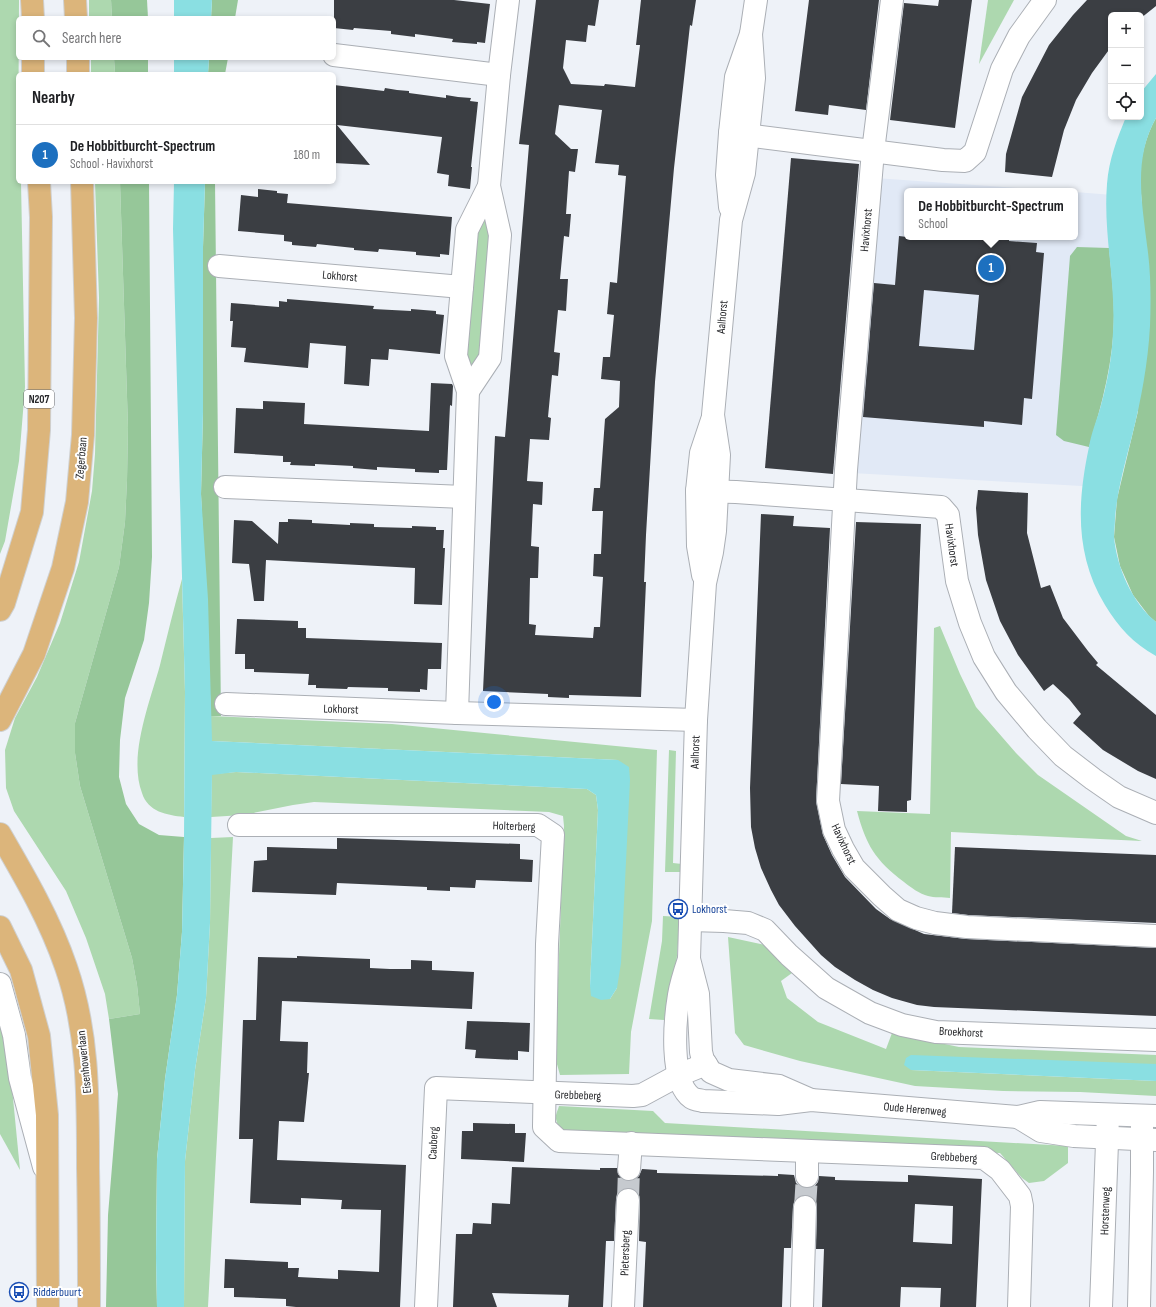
<!DOCTYPE html>
<meta charset="utf-8">
<style>
body{margin:0;font-family:"Sofia Sans Condensed",sans-serif;background:#f6f6f6;color:#202124}
.controls{position:absolute;right:12px;top:12px;display:grid;overflow:hidden;border-radius:6px;box-shadow:0 2px 6px #0003}
.controls button{width:36px;height:36px;display:grid;place-items:center;padding:0;border:0;border-bottom:1px solid #e0e0e0;background:#fff;color:#202124;font:20px sans-serif}
.you{position:absolute;left:494px;top:702px;width:14px;height:14px;margin:-10px;border:3px solid #fff;border-radius:50%;background:#1a73e8;box-shadow:0 0 0 6px #1a73e833}
.badge{display:grid;place-items:center;width:26px;height:26px;border-radius:50%;background:#1d70bf;color:#fff;font-size:13px;font-weight:700}
.pin{position:absolute;translate:-50% -50%;border:2px solid #fff;box-shadow:0 1px 4px #0006}
.popup{position:absolute;left:904px;top:188px;width:174px;height:52px;box-sizing:border-box;display:grid;place-content:center;border-radius:6px;background:#fff;filter:drop-shadow(0 1px 3px #0005);font-size:13px;white-space:nowrap;color:#757577}
.popup b{font-size:15px;color:#202124}
.popup::after{content:'';position:absolute;left:50%;top:100%;margin-left:-8px;border:8px solid transparent;border-top-color:#fff}
.list{margin:0;padding:0;list-style:none}
h2{display:flex;justify-content:space-between;align-items:center;height:52px;margin:0;padding:0 16px;font-size:17px}
h2 small{font-size:13px;font-weight:400;color:#757577}
.list li{display:grid;grid-template-columns:26px 1fr auto;gap:12px;align-items:center;box-sizing:border-box;height:60px;padding:0 16px;border-top:1px solid #e0e0e0}
.list b{display:block;font-size:15px;white-space:nowrap}
.list p{margin:0;font-size:13px;white-space:nowrap;color:#757577}
.list em{font-size:13px;font-style:normal;color:#757577}
.icon{flex:none;width:22px;height:22px;fill:none;stroke:currentColor;stroke-width:2;stroke-linecap:round;stroke-linejoin:round}
.map{position:relative;flex:none;width:1156px;height:1307px;overflow:hidden}
.search{position:absolute;background:#fff;box-shadow:0 2px 6px #0003;left:16px;top:16px;width:320px;height:44px;display:flex;align-items:center;gap:10px;box-sizing:border-box;padding:0 14px;border-radius:6px;color:#757577;font-size:15px}
.panel{position:absolute;background:#fff;box-shadow:0 2px 6px #0003;left:16px;top:72px;width:320px;height:112px;border-radius:6px}
.map>svg:first-child{display:block}
</style>
<div class="map">
<svg width="1156" height="1307" viewBox="0 0 1156 1307">
<rect width="100%" height="100%" fill="#eef2f8"/>
<polygon fill="#e1e9f6" points="875,178 1060,191 907,191 907,237 1075,237 1075,192 1113,195 1099,487 852,473"/>
<g fill="#add8af">
<polygon points="0,0 19,0 18,182 21,182 25,387 19,461 5,541 0,554"/>
<polygon points="89,0 111,0 112,18 89,18"/>
<polygon points="988,0 1014,0 979,64"/>
<polygon points="91,58 114,58 115,74 91,74"/>
<polygon points="95,182 120,182 128,427 127,480 125,522 119,567 75,723 75,753 80,786 132,958 137,985 140,1014 109,1019 105,994 86,938 66,891 14,811 6,788 5,750 15,718 37,677 60,623 79,562 92,491 95,454 99,298"/>
<polygon points="475,215 492,217 479,371 463,369"/>
<path d="M182,579L185,692L184,817C167,815 148,812 142,793C128,756 150,702 160,665C167,636 174,608 182,579Z"/>
<path d="M940,626L960,674L976,707L1016,753L1038,775L1126,836L1142,841L951,832L950,898C943,897 934,898 928,896C920,894 910,887 904,882C875,860 866,845 857,811L930,814L934,628Z"/>
<polygon points="211,716 392,724 657,750 652,921 631,1032 629,1074 560,1075 555,1057 564,826 563,816 549,812 314,802 293,805 243,815 211,817 212,774 236,772 587,789 596,795 598,810 590,986 610,999 617,988 618,760 211,741"/>
<polygon points="669,750 676,751 673,863 682,864 681,872 665,872"/>
<polygon points="233,837 208,1307 184,1307 185,1161 195,1070 206,998 210,923 211,838"/>
<polygon points="663,916 680,917 676,968 664,1020 649,1019 662,941"/>
<polygon points="728,937 765,945 792,973 781,981 787,998 818,1022 886,1049 892,1033 959,1047 1156,1055 1156,1064 911,1070 1156,1081 1156,1096 1080,1092 1003,1091 915,1086 800,1061 744,1045 735,1033"/>
<polygon points="0,1020 12,1088 20,1170 0,1134"/>
<path d="M559,1106L653,1111L665,1123L1068,1146V1163L1044,1181L1029,1183L1022,1178L1000,1153L612,1138C597,1137 559,1139 556,1119C555,1115 558,1110 559,1106Z"/>
</g>
<g fill="#96c799">
<polygon points="111,0 147,0 148,18 112,18"/>
<polygon points="212,0 238,0 235,18 211,18"/>
<polygon points="114,58 148,58 148,74 115,74"/>
<polygon points="209,58 228,58 225,74 208,74"/>
<path d="M1156,118V622L1149,616L1133,595L1120,566L1114,537L1117,499L1138,411L1142,209C1142,199 1140,188 1140,178C1140,159 1146,135 1156,118Z"/>
<polygon points="120,182 149,182 152,557 149,603 144,640 125,698 120,740 119,777 126,804 139,824 159,835 184,837 182,932 177,995 165,1079 157,1159 156,1258 157,1307 106,1307 108,1215 118,1094 109,1019 140,1014 137,985 132,958 80,786 75,753 75,723 119,567 125,522 127,480 128,427"/>
<polygon points="205,182 215,182 221,716 211,716 201,494 203,412 203,247"/>
<path d="M1077,247L1109,248C1111,270 1114,293 1114,315C1114,360 1102,404 1089,447L1064,441L1056,435L1070,256Z"/>
</g>
<g fill="#8adfe2">
<polygon points="174,0 212,0 211,18 174,18"/>
<polygon points="174,58 209,58 208,74 174,74"/>
<path d="M1156,74V118C1133,159 1142,202 1147,245C1151,272 1151,300 1150,326C1148,363 1141,401 1132,436C1125,464 1117,491 1115,519C1115,525 1114,531 1114,537C1117,568 1132,602 1156,622V656C1133,643 1119,628 1105,605C1075,555 1077,503 1089,447C1091,434 1096,422 1100,409C1107,384 1112,358 1113,332C1116,282 1103,233 1107,184C1109,159 1117,139 1126,117H1141V92Z"/>
<polygon points="174,182 205,182 203,247 203,412 201,494 208,599 212,741 618,760 629,767 630,780 621,963 617,988 610,999 601,1000 591,996 590,986 598,810 596,795 587,789 236,772 212,775 210,923 206,998 195,1070 185,1161 184,1307 157,1307 156,1258 157,1159 165,1079 177,995 182,932 184,837 185,692 173,229"/>
<polygon points="911,1055 1156,1064 1156,1081 911,1070 904,1065 906,1058"/>
</g>
<g fill="#3b3e43" fill-rule="evenodd">
<polygon points="334,0 454,0 490,4 485,43 477,42 477,44 452,42 453,39 415,34 415,37 391,34 391,31 354,28 353,30 334,28"/>
<path d="M536,0H599L595,26L588,25L586,42L566,40L563,68L571,84L604,86L605,84L635,87L640,45H636L641,0H696L692,26L690,25L674,168L655,382L646,535L644,582H646L641,697L569,695V698L548,697V694L483,691L495,436L505,437L529,145L519,144ZM559,105L602,110L595,163L619,165L618,175L626,176L617,283L610,282L607,314L614,315L610,357H603L601,379L620,381L619,407L605,419L600,488H594L592,511H603L601,554H594L593,576L603,577L600,627H594L593,638L535,635L536,625L529,624L530,578H538L539,547L531,546L533,504L542,505L543,482L527,481L530,439L549,440L551,418L548,417L552,375L558,376L560,353L554,352L558,310L566,311L568,279H560L564,236L569,237L571,214H566L569,171L575,172L578,149H571L555,134Z"/>
<polygon points="809,0 879,0 866,110 829,105 828,115 795,111"/>
<polygon points="939,0 972,0 955,128 890,120 904,3 938,6"/>
<polygon points="1087,0 1156,0 1156,6 1141,18 1141,15 1111,15 1111,47 1092,73 1076,100 1064,130 1052,177 1005,172 1006,154 1022,97 1049,45 1073,15"/>
<polygon points="334,85 384,91 385,88 397,90 409,91 409,93 446,98 446,95 458,97 471,98 470,101 478,102 471,167 472,167 470,189 448,186 449,175 437,173 442,137 337,125 370,165 334,163"/>
<polygon points="791,158 859,164 833,474 765,468"/>
<polygon points="258,189 277,191 277,193 288,194 287,203 452,217 449,255 440,254 440,257 416,255 416,252 379,249 378,252 354,250 354,248 317,244 316,247 292,245 292,242 284,241 284,235 238,231 241,195 258,197"/>
<path d="M899,236L907,237H1009V241L1037,243L1036,252L1044,253L1032,399L1024,398L1022,425L984,421V427L863,417L874,283L895,285ZM924,290L979,295L974,350L919,346Z"/>
<polygon points="287,299 374,306 373,309 411,311 411,309 436,311 436,314 444,315 440,354 389,349 388,360 371,359 369,386 344,384 346,346 310,343 308,368 244,362 246,348 231,347 233,321 230,321 231,303 279,307 279,301 287,302"/>
<polygon points="431,383 452,384 453,386 452,406 450,405 447,470 439,470 439,473 415,472 415,469 377,467 377,470 353,468 353,466 315,464 315,466 290,465 291,462 283,462 283,456 234,453 236,408 263,409 263,401 305,403 304,424 429,431"/>
<polygon points="978,490 1028,493 1027,533 1041,588 1050,585 1063,618 1088,651 1098,663 1096,665 1156,715 1156,779 1138,771 1103,750 1073,723 1081,714 1069,699 1053,684 1044,691 1018,655 1000,621 986,580 978,535 976,508"/>
<polygon points="761,514 794,516 793,526 830,528 816,801 823,835 832,855 845,877 876,909 890,919 924,934 966,939 1156,948 1156,1016 934,1007 917,1005 892,998 873,990 855,980 835,967 821,955 795,926 779,905 771,890 761,868 755,848 751,827 750,788"/>
<polygon points="288,519 312,520 312,523 350,525 350,523 374,524 374,527 412,528 412,526 436,527 436,530 444,530 443,548 445,548 442,605 414,604 415,568 266,560 264,601 254,601 249,564 232,563 234,520 252,521 278,544 279,522 288,522"/>
<polygon points="856,522 921,524 911,800 907,801 907,812 878,811 879,786 841,784"/>
<polygon points="237,619 298,621 298,628 306,628 306,638 442,643 441,669 428,669 427,690 420,689 420,692 388,691 388,688 348,687 347,689 316,688 316,685 308,685 309,674 254,672 254,669 245,669 245,654 235,654"/>
<polygon points="337,838 520,844 520,859 533,860 532,882 476,880 475,888 450,887 450,891 427,890 427,887 337,883 336,895 252,892 254,861 267,860 267,847 337,849"/>
<polygon points="955,847 1156,855 1156,923 968,915 952,913"/>
<polygon points="297,956 370,959 370,968 390,969 411,969 411,960 432,961 432,970 474,972 472,1009 282,1001 280,1041 308,1042 307,1073 309,1073 304,1122 279,1121 277,1160 406,1165 400,1307 296,1307 286,1306 286,1299 234,1297 234,1288 224,1288 225,1259 288,1262 288,1268 299,1268 298,1277 338,1279 338,1270 379,1272 381,1210 341,1209 342,1200 301,1198 301,1205 250,1203 253,1139 239,1139 243,1020 256,1020 258,957 297,958"/>
<polygon points="467,1021 530,1023 529,1052 518,1051 518,1060 475,1058 476,1050 465,1049"/>
<polygon points="473,1123 515,1124 515,1133 526,1133 524,1162 461,1159 462,1131 473,1131"/>
<path d="M512,1167L600,1170V1168H617L618,1174L622,1179L628,1181L635,1180L639,1176L642,1169L657,1170V1173L778,1176V1174L794,1175L796,1183L801,1187L807,1188L814,1187L818,1182L819,1176L835,1177V1180L908,1182V1175L982,1179L976,1307H940L941,1288L901,1287L900,1307H822L824,1249H816L817,1207L816,1201L812,1197L805,1195L799,1196L795,1200L793,1206L791,1248H784L782,1307H643L646,1242L639,1241L640,1201L639,1195L635,1190L628,1188L622,1189L617,1194L616,1199L614,1241H606L603,1307H568L569,1295L492,1293L497,1307H453L456,1234H472L473,1223L491,1224L492,1203L510,1204ZM915,1204L953,1206L952,1244L913,1242Z"/>
</g>
<g fill="none" stroke-linecap="round" stroke-linejoin="round">
<g stroke="#c6cacf" stroke-width="22" stroke-dasharray="22 11" stroke-linecap="butt">
<polyline points="628,1200 629,1169"/>
<polyline points="805,1207 807,1176"/>
</g>
<g stroke="#abafb5" stroke-width="24">
<g id="minor">
<polyline points="892,0 873,151 846,470 828,801 834,830 843,849 854,868 882,896 898,910 916,918 935,923 967,927 1156,936"/>
<path d="M751,34L754,78L744,173L731,220L713,415L719,455L715,531L712,552L705,583L696,720L689,959C685,971 681,983 679,995C675,1019 669,1082 692,1098C695,1100 700,1100 703,1101L778,1104L811,1100L1018,1117L1040,1112L1156,1116"/>
<polyline points="334,55 499,75"/>
<polyline points="730,133 943,160 965,161 975,152 1002,69 1019,36 1045,0"/>
<polyline points="730,207 727,175 730,133 736,77 751,34 756,0"/>
<polyline points="219,266 462,287"/>
<polyline points="468,391 490,358 500,235 489,186 499,75 508,0"/>
<polyline points="225,487 464,497"/>
<polyline points="697,491 736,492 941,507 948,515 957,581 970,623 984,657 1006,692 1037,729 1063,756 1093,779 1119,797 1156,813"/>
<polyline points="703,575 698,546 697,491 701,453 712,420"/>
<polyline points="226,704 457,713 696,720"/>
<polyline points="457,713 468,391 456,356 467,230 489,186"/>
<polyline points="239,825 538,825 553,835 547,944 544,1127 559,1141 984,1158 1000,1170 1020,1196 1022,1206 1019,1307"/>
<polyline points="690,920 724,921 748,923 765,930 789,955 826,988 870,1013 902,1025 936,1032 1156,1040"/>
<polyline points="689,959 698,994 701,1052 703,1060 711,1072 729,1080 779,1086 811,1100"/>
<polyline points="0,984 14,1035 20,1078 44,1167"/>
<polyline points="1018,1117 1041,1131 1074,1136 1156,1140"/>
<polyline points="629,1169 631,1143"/>
<polyline points="807,1176 807,1151"/>
<polyline points="426,1307 436,1088 633,1096 642,1095 679,1075 706,1064"/>
<polyline points="623,1307 628,1200"/>
<polyline points="802,1307 805,1207"/>
<polyline points="1101,1307 1108,1115"/>
<polyline points="1139,1307 1142,1172 1142,1116"/>
</g>
</g>
<g stroke="#cfd0d0" stroke-width="24">
<g id="major">
<polyline points="32,0 33,18"/>
<polyline points="75,0 76,18"/>
<polyline points="33,58 33,74"/>
<polyline points="78,58 78,74"/>
<polyline points="0,610 4,603 32,512 39,430 41,217 39,182"/>
<polyline points="0,720 34,654 63,568 77,502 83,435 86,318 82,182"/>
<path d="M0,834C25,877 50,920 66,967C89,1033 88,1099 88,1168C89,1214 89,1261 89,1307"/>
<polyline points="0,927 21,970 39,1036 47,1115 48,1307"/>
</g>
</g>
<use href="#minor" stroke="#fff" stroke-width="22"/>
<use href="#major" stroke="#dcb57b" stroke-width="22"/>
</g>
<defs>
<g id="bus-ring" transform="scale(1)"><circle r="9.5" fill="#fff" stroke="#1a4fb4" stroke-width="1.5"/><path d="M-5-6H5V4H4V6H2V4H-2V6H-4V4H-5ZM-3.5-4V0h7V-4ZM-3.5 1.2v1.5H-2V1.2ZM2 1.2v1.5H3.5V1.2Z" fill="#1a4fb4"/></g>
</defs>
<g fill-rule="evenodd">
<use href="#bus-ring" x="678" y="909"/>
<use href="#bus-ring" x="19" y="1292"/>
</g>
<g text-anchor="middle" stroke-width="4" stroke-linejoin="round" paint-order="stroke">
<rect fill="#fff" stroke="#68686b" stroke-width="1" x="24" y="390" width="30" height="18" rx="3"/>
<g font-size="11" font-weight="bold" fill="#27282b">
<text x="39" y="403">N207</text>
</g>
<g font-size="12" fill="#27282b" stroke="#fff">
<text transform="translate(866 230) rotate(-85)" y="4">Havixhorst</text>
<text transform="translate(340 276) rotate(5)" y="4">Lokhorst</text>
<text transform="translate(722 317) rotate(-85)" y="4">Aalhorst</text>
<text transform="translate(81 458) rotate(-85)" y="4">Zegerbaan</text>
<text transform="translate(952 545) rotate(82)" y="4">Havixhorst</text>
<text transform="translate(341 709) rotate(2)" y="4">Lokhorst</text>
<text transform="translate(695 752) rotate(-88)" y="4">Aalhorst</text>
<text transform="translate(514 826) rotate(2)" y="4">Holterberg</text>
<text transform="translate(844 844) rotate(65)" y="4">Havixhorst</text>
<text transform="translate(961 1032) rotate(3)" y="4">Broekhorst</text>
<text transform="translate(84 1062) rotate(-96)" y="4">Eisenhowerlaan</text>
<text transform="translate(578 1095) rotate(2)" y="4">Grebbeberg</text>
<text transform="translate(915 1109) rotate(5)" y="4">Oude Herenweg</text>
<text transform="translate(433 1143) rotate(-87)" y="4">Cauberg</text>
<text transform="translate(954 1157) rotate(3)" y="4">Grebbeberg</text>
<text transform="translate(1105 1211) rotate(-88)" y="4">Horstenweg</text>
<text transform="translate(625 1253) rotate(-88)" y="4">Pietersberg</text>
</g>
<g font-size="12" fill="#164399" stroke="#fff" text-anchor="start">
<text x="692" y="913">Lokhorst</text>
<text x="33" y="1296">Ridderbuurt</text>
</g>
</g>
</svg>
<div class="controls">
<button>+</button>
<button>−</button>
<button><svg class="icon" aria-label="locate" viewBox="0 0 24 24"><circle cx="12" cy="12" r="6"/><path d="M12 2v4M12 18v4M2 12h4M18 12h4"/></svg></button>
</div>
<div class="you"></div>
<div class="pin badge" style="left:991px;top:268px">1</div>
<div class="popup"><b>De Hobbitburcht-Spectrum</b>School</div>
<div class="search"><svg class="icon" aria-label="search" viewBox="0 0 24 24"><circle cx="10" cy="10" r="6"/><path d="M15 15l6 6"/></svg>Search here</div>
<section class="panel">
<h2>Nearby<small></small></h2>
<ul class="list">
<li><span class="badge">1</span><div><b>De Hobbitburcht-Spectrum</b><p>School · Havixhorst</p></div><em>180 m</em></li>
</ul>
</section>
</div>
